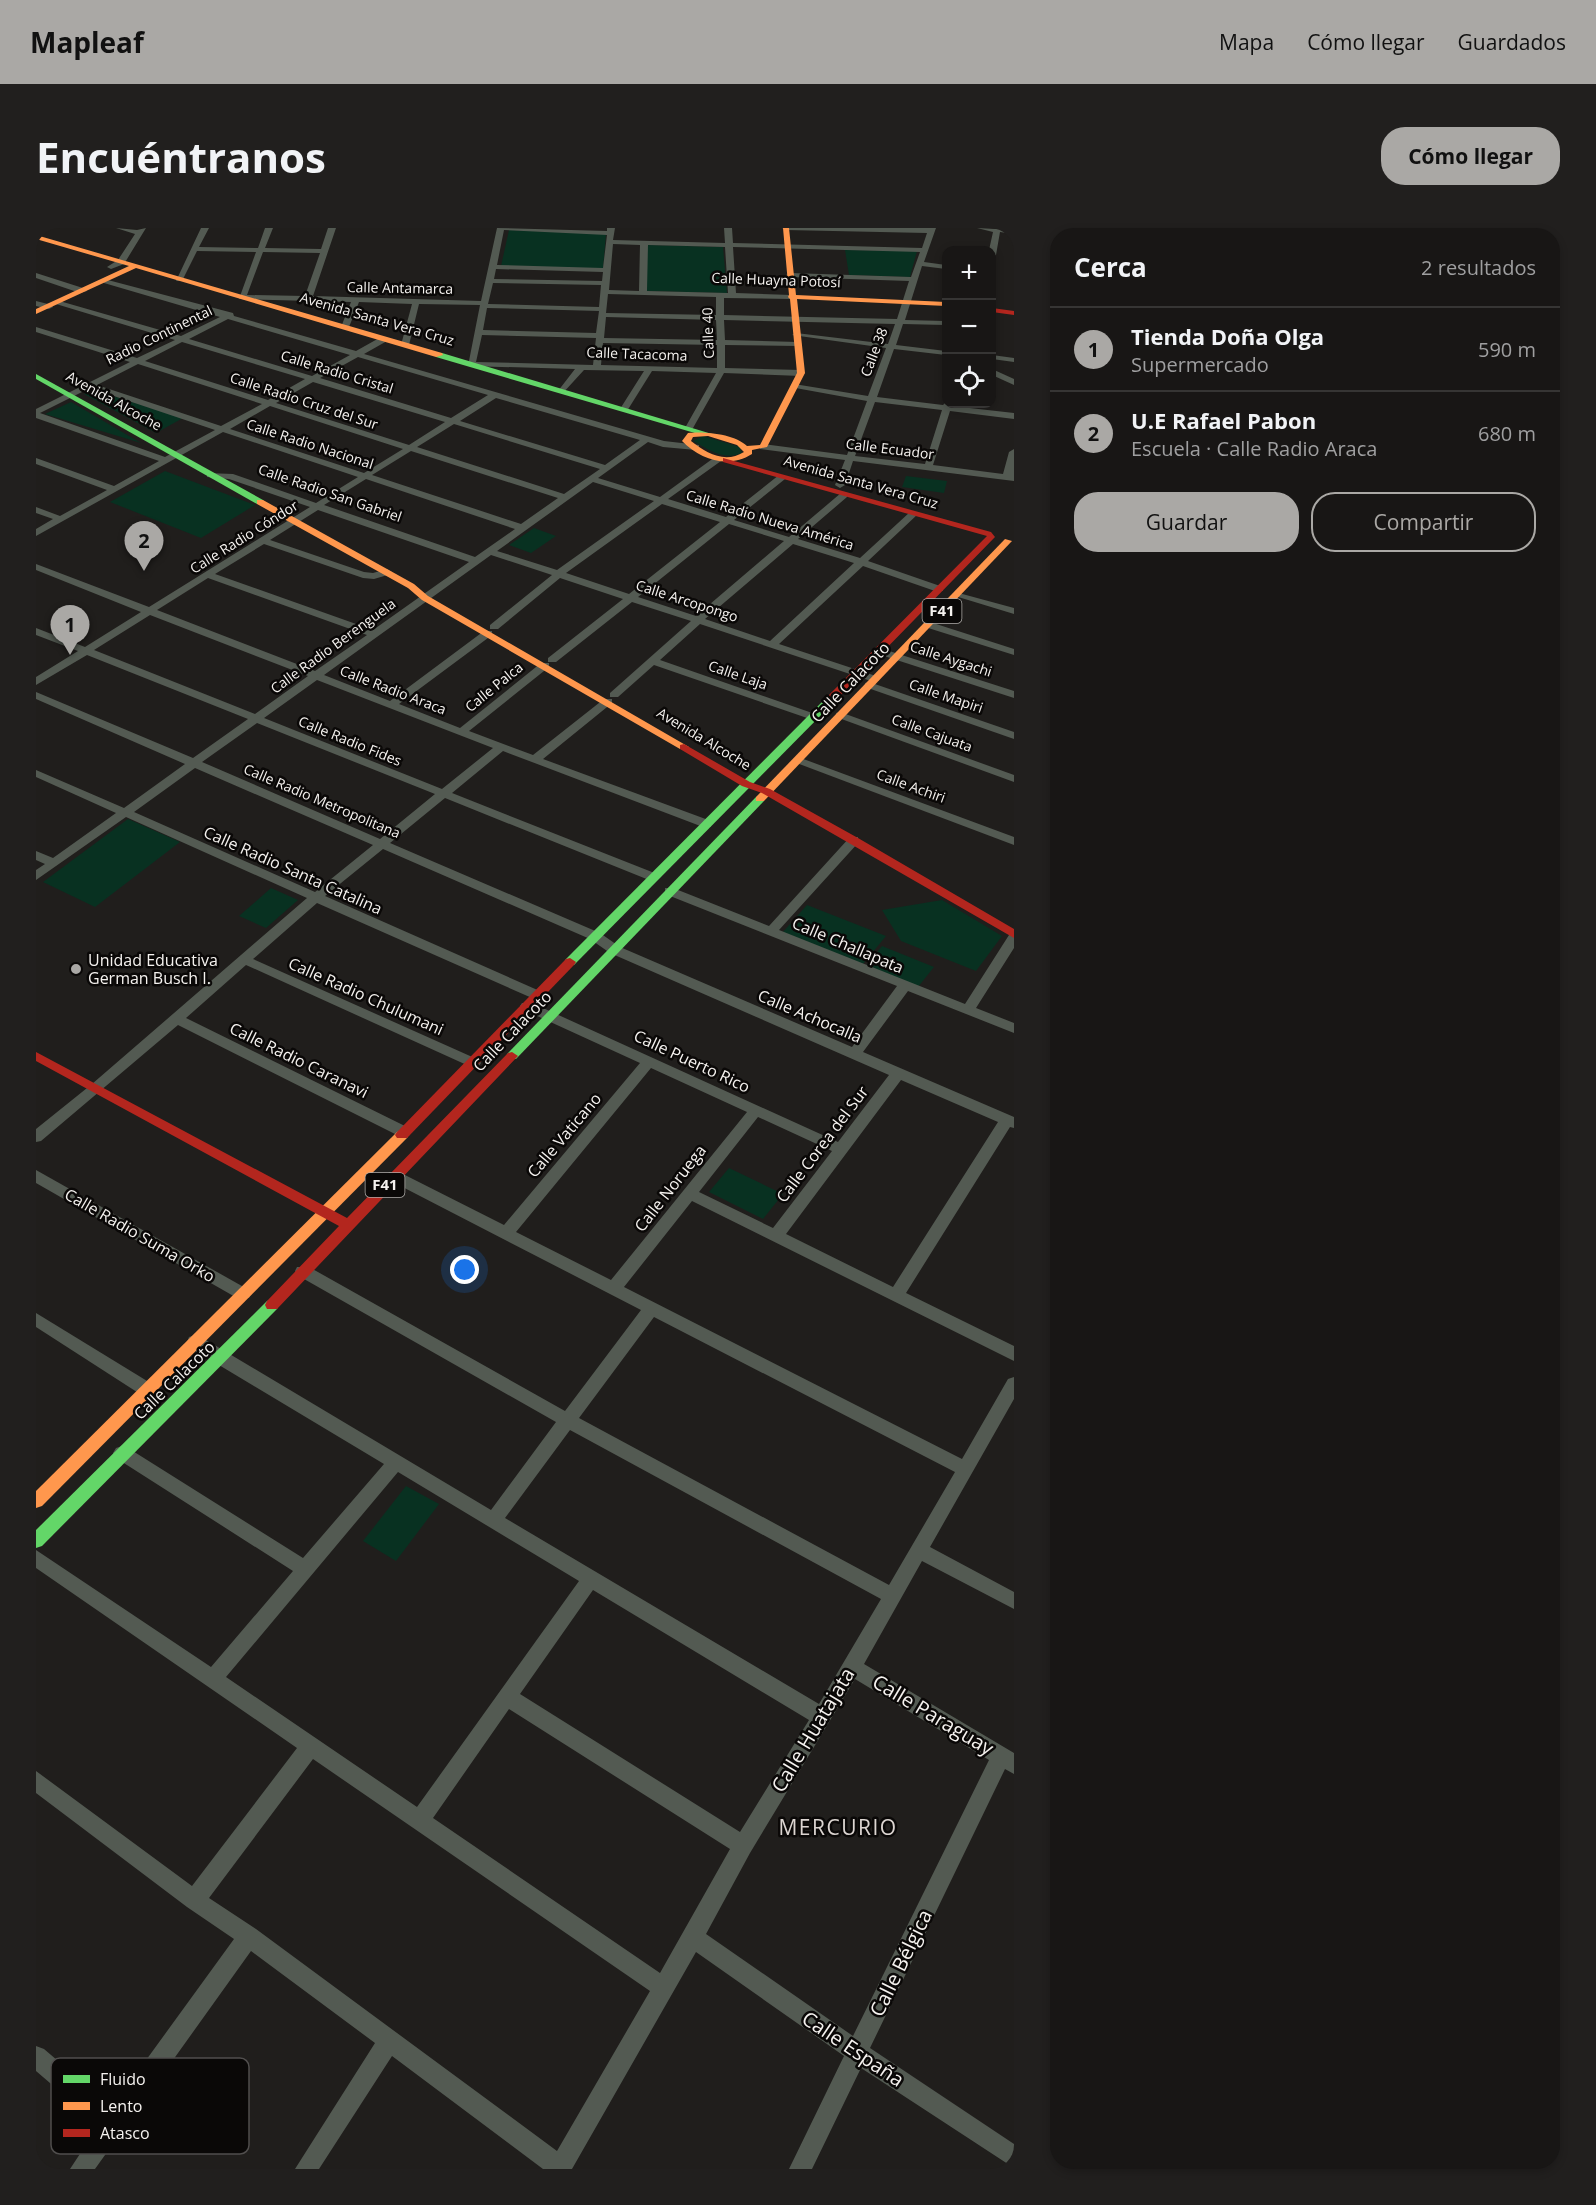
<!DOCTYPE html>
<html lang="es">
<meta charset="utf-8">
<style>
body{margin:0;font-family:"Open Sans",sans-serif;background:#211f1e;color:#f1f3f6}
.controls{position:absolute;right:18px;top:18px;display:grid;overflow:hidden;border-radius:12px;box-shadow:0 3px 9px #0003}
.controls button{width:54px;height:54px;display:grid;place-items:center;padding:0;border:0;border-bottom:2px solid #363534;background:#181615;color:#f1f3f6;font:30px sans-serif}
.you{position:absolute;left:429px;top:1042px;width:21px;height:21px;margin:-15px;border:4px solid #fff;border-radius:50%;background:#1a73e8;box-shadow:0 0 0 9px #1a73e833}
.badge{display:grid;place-items:center;width:39px;height:39px;border-radius:50%;background:#aaa8a5;color:#111;font-size:20px;font-weight:700}
.pin{position:absolute;translate:-50% -50px;filter:drop-shadow(0 2px 3px #0008)}
.pin::after{content:'';position:absolute;top:32px;width:21px;height:18px;background:inherit;clip-path:polygon(0 0,100% 0,50% 100%)}
.list{margin:0;padding:0;list-style:none}
h2{display:flex;justify-content:space-between;align-items:center;height:78px;margin:0;padding:0 24px;font-size:26px}
h2 small{font-size:20px;font-weight:400;color:#9f9fa0}
.list li{display:grid;grid-template-columns:39px 1fr auto;gap:18px;align-items:center;box-sizing:border-box;height:84px;padding:0 24px;border-top:2px solid #363534}
.list b{display:block;font-size:22px;white-space:nowrap}
.list p{margin:0;font-size:20px;white-space:nowrap;color:#9f9fa0}
.list em{font-size:20px;font-style:normal;color:#9f9fa0}
.actions{display:flex;gap:12px;padding:18px 24px}
.actions a{flex:1;padding:14px 0;border:2px solid #aaa8a5;border-radius:24px;text-align:center;font-size:21px;color:#aaa8a5}
.actions .main{background:#aaa8a5;color:#111}
.icon{flex:none;width:33px;height:33px;fill:none;stroke:currentColor;stroke-width:2;stroke-linecap:round;stroke-linejoin:round}
.map{position:relative;flex:none;width:978px;height:1941px;overflow:hidden;border-radius:24px}
header{display:flex;align-items:center;gap:36px;box-sizing:border-box;height:84px;padding:0 30px;background:#aaa8a5;color:#111}
header strong{font-size:28px}
nav{display:flex;gap:33px;margin-inline-start:auto;font-size:21px}
.intro{display:flex;align-items:center;justify-content:space-between;box-sizing:border-box;height:144px;padding:0 36px}
h1{margin:0;font-size:42px}
.button{padding:15px 27px;border-radius:24px;background:#aaa8a5;color:#111;font-size:21px;font-weight:700}
main{display:flex;gap:36px;padding:0 36px}
aside{flex:1;background:#181615;border-radius:24px;box-shadow:0 3px 9px #0003}
.map>svg:first-child{display:block}
</style>
<header>
<strong>Mapleaf</strong>
<nav><a>Mapa</a><a>Cómo llegar</a><a>Guardados</a></nav>
</header>
<div class="intro"><h1>Encuéntranos</h1><a class="button">Cómo llegar</a></div>
<main>
<div class="map">
<svg width="978" height="1941" viewBox="0 0 978 1941">
<rect width="100%" height="100%" fill="#201e1c"/>
<g fill="#083121">
<polygon points="473,2 570,6 567,41 465,38"/>
<polygon points="611,17 687,19 691,65 611,63"/>
<polygon points="809,22 881,23 874,49 813,47"/>
<polygon points="58,162 147,190 120,205 48,166"/>
<polygon points="35,174 105,215 9,186"/>
<path d="M667,208L704,219L706,225C689,233 673,222 657,213Z"/>
<polygon points="129,243 219,277 165,310 74,274"/>
<polygon points="870,248 911,253 908,265 866,259"/>
<polygon points="498,300 520,308 495,325 473,317"/>
<polygon points="92,591 144,614 59,679 7,654"/>
<polygon points="235,660 262,672 230,700 203,688"/>
<polygon points="906,672 966,708 940,743 865,713 846,682"/>
<polygon points="771,677 850,708 827,736 747,704"/>
<polygon points="846,718 898,739 882,759 830,738"/>
<polygon points="693,940 747,966 727,991 673,964"/>
<polygon points="370,1258 403,1276 360,1333 327,1313"/>
</g>
<g fill="none" stroke-linecap="round" stroke-linejoin="round">
<g fill="#535a52" fill-rule="evenodd">
<polygon points="80,0 101,2 110,0 88,36 75,41 71,39 82,32 99,6"/>
<path d="M165,0H173L163,19L222,20L229,0H237L229,20L285,21L292,0H300L277,68L445,73L461,0L571,3V0H579L577,12L689,15L688,0H696L697,15L886,20L891,5L750,2L746,0H900L888,34L910,37V41L886,38L869,92L909,93L910,97L867,96L860,117L910,123V127L858,121L841,169L907,177L910,174L916,176V178L978,185V191L914,183L897,237L967,246L973,224L978,221V253L817,233L809,257L804,260L799,257L809,232L724,221V217L727,216L811,227L831,173L754,159L758,156L832,168L850,120L756,107L760,105L852,116L859,96L688,92L689,112L762,114L766,116L762,118L689,117V140L765,142L769,145L765,148L688,145L657,200L653,203L649,200L680,145L616,143L591,183H585L584,181L608,143L548,142L526,166L522,163L539,141L432,138L444,77L383,76L373,117L369,119L365,117L376,76L323,74L313,99L309,101L305,99L315,74L203,71L220,24L161,23L146,53H140ZM468,2L571,7L567,40L461,37ZM577,16L604,17L603,63L573,62ZM612,17L689,19L692,65L611,63ZM697,19L884,24L875,49L754,45L750,47L754,49L873,53L861,91L688,87V70L755,71L759,69L755,67L700,65ZM227,24L284,25L269,68L211,67ZM460,41L567,44L566,53L458,51ZM457,55L565,57L563,79L452,76ZM572,66L680,69V87L570,85ZM451,80L563,83L560,105L447,102ZM570,89L680,92L681,112L568,110ZM446,107L560,110L557,137L440,134ZM567,115L681,117V140L565,137ZM839,174L906,182L889,236L819,228Z"/>
<polygon points="941,0 978,2 978,6 964,4 960,27 956,29 956,22 953,22 957,4"/>
<polygon points="0,45 50,61 51,63 44,65 0,50"/>
<path d="M68,51L197,85L198,88L320,123L345,109H351V113L328,126L628,213L663,217V221L660,222L627,219L612,214L562,250L624,269L679,229H685V233L632,271L690,289L743,247H749V251L698,292L753,309L805,265H811V269L762,311L824,330L874,284L882,286L832,333L907,359V363H899L827,338L743,416L843,449V453H835L664,396L624,432L782,487V491H774L618,437L582,469H574V465L655,393L596,374L520,434H512V430L587,371L524,350L462,401H454V397L516,347L455,327L288,447L354,473L448,403H456V407L363,476L424,500L505,435H513V439L433,503L497,527L568,471H576V475L507,531L675,593V599H667L467,523L416,565L621,646V652H613L409,570L354,615L564,705L584,719L816,819L861,758L629,666V660H637L733,698L814,609H822V615L743,702L929,776L973,707L978,706V720L940,780L978,795V805L872,763L827,824L978,889V900L974,899L870,1065L978,1118V1133L656,973L588,1059L926,1231L972,1151L978,1149V1171L894,1319L978,1364V1381L886,1333L828,1436L978,1525V1546L969,1541L834,1820L978,1916V1940L825,1840L776,1941H753L808,1828L660,1724L536,1941H507L356,1828L283,1941H259L339,1815L215,1723L59,1941H34L63,1897L0,1843V1818L8,1821L76,1879L198,1711L151,1679L0,1565V1543L156,1658L261,1520L0,1340V1322L175,1439L257,1343L80,1230L77,1225L80,1220L86,1218L92,1220L267,1330L348,1236L153,1119L151,1114L153,1109L159,1107L165,1109L455,1282L520,1194L261,1047L259,1043L261,1039H273L529,1183L605,1082L353,952L351,948L353,944H363L468,997L604,835L486,781L484,778L486,775H496L802,914L853,847L574,725L554,711L347,621L289,668L506,764L508,767L506,770H496L281,675L217,731L443,832L445,835L443,838H433L210,737L150,790L373,900L375,904L373,908H363L142,797L5,913L0,914V901L56,856L271,670L90,589L0,652V642L9,636L0,632V623L17,630L80,585L0,549V542L88,580L149,536L0,471V464L157,530L212,491L51,427L0,457V449L42,423L0,407V400L49,419L105,384L0,342V336L113,379L274,279L193,251L171,249V245L197,246L280,275L322,249L187,204L0,308V301L17,291L0,285V279L24,288L71,262L0,236V230L78,258L123,233L0,190V181L94,134L0,104V99L101,130L139,112L20,76V72L145,108L184,89L68,55ZM192,91L314,127L276,148L153,111ZM146,114L269,151L232,172L109,133ZM322,129L452,167L415,190L284,150ZM102,136L226,176L185,198L61,157ZM277,154L409,194L373,217L240,175ZM54,160L179,202L129,229L4,185ZM460,170L604,212L569,237L424,193ZM234,178L367,221L328,245L194,201ZM418,196L564,241L528,266L381,219ZM375,223L522,270L485,296L336,247ZM330,251L479,301L439,329L288,277ZM557,254L618,273L521,342L461,323ZM626,276L684,294L593,366L530,345ZM282,282L433,334L337,402L179,346L228,316L327,350L338,351L355,346L356,344L351,341L337,345L328,344L234,312ZM693,296L748,313L660,388L602,369ZM757,316L818,335L734,413L669,391ZM172,350L331,407L279,443L121,382ZM114,387L272,448L219,486L58,422ZM281,452L457,520L406,561L228,490ZM221,495L399,566L344,611L166,534ZM159,540L337,617L279,664L98,584ZM615,840L711,884L575,1052L480,1004ZM865,852L962,894L857,1059L750,1006ZM722,889L796,923L737,1000L663,964ZM618,1089L919,1244L853,1357L543,1190ZM534,1202L845,1371L783,1476L469,1290ZM362,1244L543,1353L381,1579L190,1449ZM557,1362L773,1492L704,1604L484,1466ZM819,1451L953,1532L817,1808L670,1706L714,1625ZM473,1481L694,1621L624,1745L397,1590ZM277,1531L614,1763L521,1923L220,1701L173,1670Z"/>
<polygon points="0,73 16,77 17,79 13,81 0,78"/>
<polygon points="956,127 978,130 978,134 956,131"/>
<polygon points="956,141 978,151 978,157 956,147"/>
<polygon points="919,364 978,380 978,386 919,368"/>
<polygon points="889,395 897,395 978,421 978,427 889,399"/>
<polygon points="839,421 847,421 978,463 978,470 839,425"/>
<polygon points="833,454 978,504 978,511 829,459 829,455"/>
<polygon points="804,484 978,547 978,554 800,489 800,485"/>
<polygon points="762,529 978,609 978,617 758,534 758,530"/>
<polygon points="0,942 213,1062 215,1066 213,1070 201,1070 0,955"/>
<polygon points="0,1085 116,1156 118,1161 116,1166 110,1168 104,1166 0,1099"/>
</g>
<g fill="#63d668" fill-rule="evenodd">
<polygon points="400,125 406,125 676,206 669,208 400,129"/>
<polygon points="0,146 227,272 228,274 221,276 0,151"/>
<polygon points="793,470 797,471 797,475 538,737 530,737 528,734 530,731 789,471"/>
<polygon points="724,568 728,569 728,573 480,831 472,831 470,828 472,825 720,569"/>
<polygon points="236,1071 241,1073 243,1077 241,1081 6,1318 0,1320 0,1302 231,1073"/>
</g>
<g fill="#ff974d" fill-rule="evenodd">
<path d="M747,0H753L760,67L910,74V78L761,71L769,145L731,219L716,222V226C692,241 665,232 646,213L652,205C668,203 699,206 711,218L724,217L761,145L754,71L752,69L753,67ZM672,208L701,217L708,224C689,236 670,225 655,213L657,209Z"/>
<polygon points="0,7 406,125 407,127 400,129 100,40 0,86 0,81 93,38 0,11"/>
<polygon points="221,272 227,272 378,356 392,368 653,519 652,521 644,521 386,372 372,360 221,276"/>
<polygon points="969,311 976,313 728,573 720,573 720,569"/>
<polygon points="366,902 371,904 373,907 371,910 6,1278 0,1280 0,1263 361,904"/>
</g>
<g fill="#b3261e" fill-rule="evenodd">
<polygon points="956,80 978,83 978,87 956,84"/>
<polygon points="687,230 955,304 959,309 797,475 789,475 789,471 951,308 687,234"/>
<polygon points="648,516 714,554 734,561 822,610 978,701 978,710 726,565 706,558 644,521 644,517"/>
<polygon points="534,730 540,734 538,737 371,910 361,910 359,907 361,904 530,731"/>
<polygon points="0,824 311,990 472,825 476,824 482,828 241,1081 231,1081 229,1077 231,1073 303,998 0,833"/>
</g>
</g>
<circle fill="#aaa8a5" stroke="#0a0807" stroke-width="2" cx="40" cy="741" r="6"/>
<g text-anchor="middle" stroke-width="5" stroke-linejoin="round" paint-order="stroke">
<g font-size="14" fill="#f5f2ef" stroke="#0a0807">
<text transform="translate(740 52) rotate(2)" y="5">Calle Huayna Potosí</text>
<text transform="translate(364 60) rotate(1)" y="5">Calle Antamarca</text>
<text transform="translate(341 91) rotate(16)" y="5">Avenida Santa Vera Cruz</text>
<text transform="translate(672 105) rotate(-92)" y="5">Calle 40</text>
<text transform="translate(123 107) rotate(-26)" y="5">Radio Continental</text>
<text transform="translate(838 124) rotate(-69)" y="5">Calle 38</text>
<text transform="translate(601 126) rotate(2)" y="5">Calle Tacacoma</text>
<text transform="translate(301 144) rotate(17)" y="5">Calle Radio Cristal</text>
<text transform="translate(78 173) rotate(29)" y="5">Avenida Alcoche</text>
<text transform="translate(268 173) rotate(18)" y="5">Calle Radio Cruz del Sur</text>
<text transform="translate(274 216) rotate(18)" y="5">Calle Radio Nacional</text>
<text transform="translate(854 221) rotate(7)" y="5">Calle Ecuador</text>
<text transform="translate(825 254) rotate(16)" y="5">Avenida Santa Vera Cruz</text>
<text transform="translate(294 265) rotate(19)" y="5">Calle Radio San Gabriel</text>
<text transform="translate(734 292) rotate(17)" y="5">Calle Radio Nueva América</text>
<text transform="translate(208 309) rotate(-32)" y="5">Calle Radio Cóndor</text>
<text transform="translate(651 373) rotate(18)" y="5">Calle Arcopongo</text>
<text transform="translate(297 418) rotate(-36)" y="5">Calle Radio Berenguela</text>
<text transform="translate(915 431) rotate(18)" y="5">Calle Aygachi</text>
<text transform="translate(702 447) rotate(19)" y="5">Calle Laja</text>
<text transform="translate(458 459) rotate(-39)" y="5">Calle Palca</text>
<text transform="translate(357 462) rotate(21)" y="5">Calle Radio Araca</text>
<text transform="translate(910 468) rotate(19)" y="5">Calle Mapiri</text>
<text transform="translate(896 505) rotate(20)" y="5">Calle Cajuata</text>
<text transform="translate(668 511) rotate(31)" y="5">Avenida Alcoche</text>
<text transform="translate(314 513) rotate(22)" y="5">Calle Radio Fides</text>
<text transform="translate(875 558) rotate(20)" y="5">Calle Achiri</text>
<text transform="translate(286 573) rotate(23)" y="5">Calle Radio Metropolitana</text>
</g>
<g fill="#0a0807" stroke="#aeaca9" stroke-width="1.5">
<rect x="886.5" y="371" width="39" height="24" rx="4.5"/>
<rect x="329.5" y="945" width="39" height="24" rx="4.5"/>
</g>
<g font-size="15" font-weight="bold" fill="#f5f2ef">
<text x="906" y="388">F41</text>
<text x="349" y="962">F41</text>
</g>
<g font-size="16" fill="#f5f2ef" stroke="#0a0807">
<text transform="translate(814 454) rotate(-46)" y="6">Calle Calacoto</text>
<text transform="translate(257 642) rotate(24)" y="6">Calle Radio Santa Catalina</text>
<text transform="translate(812 717) rotate(23)" y="6">Calle Challapata</text>
<text transform="translate(330 768) rotate(24)" y="6">Calle Radio Chulumani</text>
<text transform="translate(774 788) rotate(23)" y="6">Calle Achocalla</text>
<text transform="translate(476 803) rotate(-46)" y="6">Calle Calacoto</text>
<text transform="translate(263 832) rotate(26)" y="6">Calle Radio Caranavi</text>
<text transform="translate(656 833) rotate(25)" y="6">Calle Puerto Rico</text>
<text transform="translate(528 907) rotate(-50)" y="6">Calle Vaticano</text>
<text transform="translate(786 916) rotate(-53)" y="6">Calle Corea del Sur</text>
<text transform="translate(634 960) rotate(-52)" y="6">Calle Noruega</text>
<text transform="translate(104 1007) rotate(30)" y="6">Calle Radio Suma Orko</text>
<text transform="translate(138 1152) rotate(-44)" y="6">Calle Calacoto</text>
</g>
<g font-size="16" fill="#f5f2ef" stroke="#0a0807" text-anchor="start">
<text x="52" y="738">Unidad Educativa<tspan x="52" dy="18">German Busch I.</tspan></text>
</g>
<g font-size="20" fill="#f5f2ef" stroke="#0a0807">
<text transform="translate(897 1487) rotate(31)" y="7">Calle Paraguay</text>
<text transform="translate(777 1502) rotate(-59)" y="7">Calle Huatajata</text>
<text transform="translate(865 1735) rotate(-64)" y="7">Calle Bélgica</text>
<text transform="translate(817 1821) rotate(34)" y="7">Calle España</text>
</g>
<g font-size="21" letter-spacing="1.5" fill="#dcd5d1" stroke="#0a0807">
<text x="802" y="1607">MERCURIO</text>
</g>
</g>
<rect x="15" y="1830" width="198" height="96" rx="9" fill="#0a0807" stroke="#504e4d" stroke-width="1.5"/>
<rect x="27" y="1847" width="27" height="8" fill="#63d668"/>
<rect x="27" y="1874" width="27" height="8" fill="#ff974d"/>
<rect x="27" y="1901" width="27" height="8" fill="#b3261e"/>
<g font-size="16" fill="#f5f2ef">
<text x="64" y="1857">Fluido</text>
<text x="64" y="1884">Lento</text>
<text x="64" y="1911">Atasco</text>
</g>
</svg>
<div class="controls">
<button>+</button>
<button>−</button>
<button><svg class="icon" aria-label="locate" viewBox="0 0 24 24"><circle cx="12" cy="12" r="6"/><path d="M12 2v4M12 18v4M2 12h4M18 12h4"/></svg></button>
</div>
<div class="you"></div>
<div class="pin badge" style="left:34px;top:427px">1</div>
<div class="pin badge" style="left:108px;top:343px">2</div>
</div>
<aside>
<h2>Cerca<small>2 resultados</small></h2>
<ul class="list">
<li><span class="badge">1</span><div><b>Tienda Doña Olga</b><p>Supermercado</p></div><em>590 m</em></li>
<li><span class="badge">2</span><div><b>U.E Rafael Pabon</b><p>Escuela · Calle Radio Araca</p></div><em>680 m</em></li>
</ul>
<div class="actions"><a class="main">Guardar</a><a>Compartir</a></div>
</aside>
</main>
